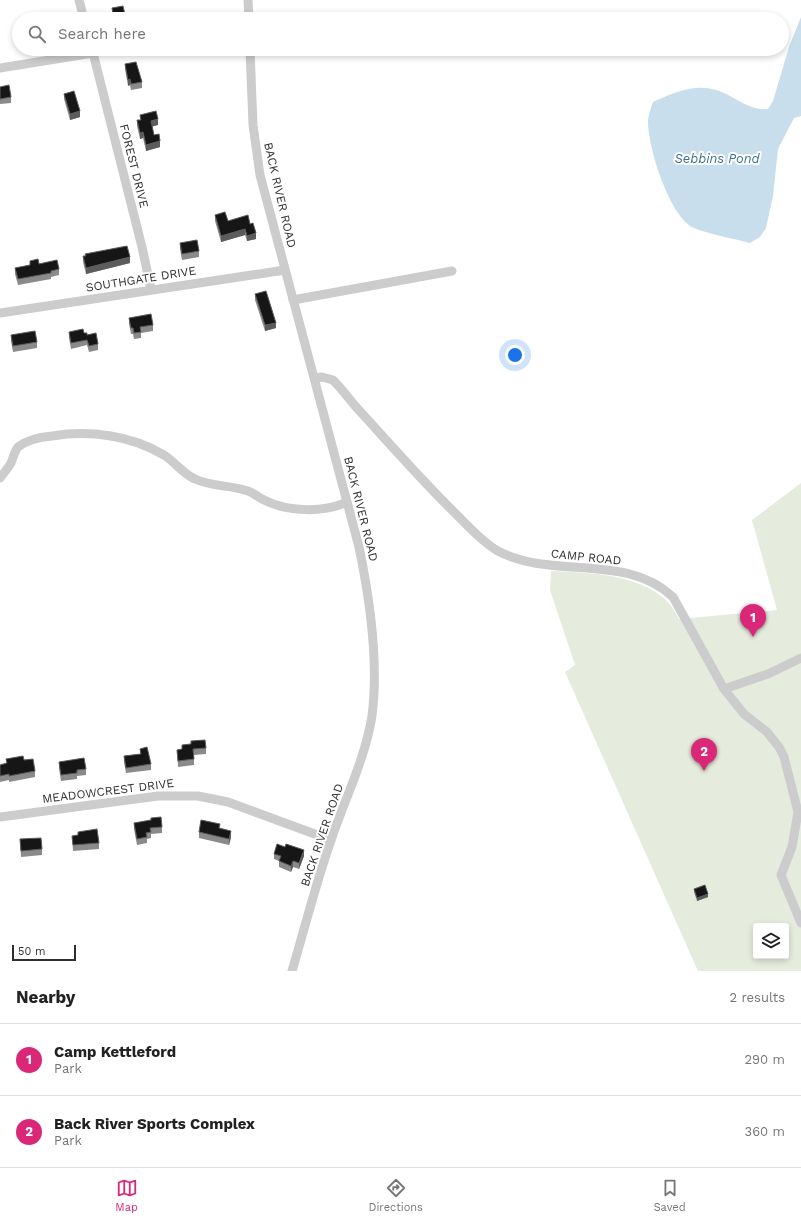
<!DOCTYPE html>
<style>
body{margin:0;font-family:"Work Sans",sans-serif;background:#f6f6f6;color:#222}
.controls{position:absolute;right:12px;bottom:12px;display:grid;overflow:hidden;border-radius:4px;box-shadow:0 2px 6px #0003}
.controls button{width:36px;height:36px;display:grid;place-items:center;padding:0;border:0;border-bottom:1px solid #e0e0e0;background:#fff;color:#222;font:20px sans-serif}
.scale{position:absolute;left:12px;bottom:10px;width:64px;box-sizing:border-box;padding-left:4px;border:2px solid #2f2f2f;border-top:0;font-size:11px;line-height:14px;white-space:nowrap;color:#2f2f2f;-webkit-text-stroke:3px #fff;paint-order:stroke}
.you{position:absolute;left:515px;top:355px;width:14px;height:14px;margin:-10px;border:3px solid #fff;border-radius:50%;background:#1a73e8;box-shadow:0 0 0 6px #1a73e833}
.badge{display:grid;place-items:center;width:26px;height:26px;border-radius:50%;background:#db2777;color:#fff;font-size:13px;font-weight:700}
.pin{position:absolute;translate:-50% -33px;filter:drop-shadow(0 1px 2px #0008)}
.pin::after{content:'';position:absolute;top:21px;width:14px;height:12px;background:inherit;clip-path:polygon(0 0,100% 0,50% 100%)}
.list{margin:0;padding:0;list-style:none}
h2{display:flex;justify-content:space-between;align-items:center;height:52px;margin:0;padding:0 16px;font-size:17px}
h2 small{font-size:13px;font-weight:400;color:#767676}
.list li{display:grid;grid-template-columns:26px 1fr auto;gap:12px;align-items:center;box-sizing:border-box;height:72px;padding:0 16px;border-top:1px solid #e0e0e0}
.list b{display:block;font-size:15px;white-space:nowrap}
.list p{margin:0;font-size:13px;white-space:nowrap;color:#767676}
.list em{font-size:13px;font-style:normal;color:#767676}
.icon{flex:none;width:22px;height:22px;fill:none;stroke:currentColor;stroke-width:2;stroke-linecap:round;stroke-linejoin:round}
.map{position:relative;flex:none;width:801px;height:971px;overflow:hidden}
.search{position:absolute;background:#fff;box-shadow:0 2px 6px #0003;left:12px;right:12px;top:12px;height:44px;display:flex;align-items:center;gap:10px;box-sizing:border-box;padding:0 14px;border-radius:22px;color:#767676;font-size:15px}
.sheet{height:196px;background:#fff}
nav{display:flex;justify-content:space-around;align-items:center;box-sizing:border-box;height:56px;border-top:1px solid #e0e0e0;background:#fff;font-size:11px;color:#767676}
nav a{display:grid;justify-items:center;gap:2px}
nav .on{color:#db2777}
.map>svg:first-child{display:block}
</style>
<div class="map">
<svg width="801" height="971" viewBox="0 0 801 971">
<rect width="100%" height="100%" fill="#fff"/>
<path fill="#e5ecdd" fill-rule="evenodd" d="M801,483V971H698L565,672L575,665L550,590L551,571C589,573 637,573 667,601C672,606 676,613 679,619L777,610L752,520ZM756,926H786V956H756Z"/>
<path fill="#c9deec" d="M801,17V116L794,118L778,149L773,196L766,228L760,237L750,243C732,238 711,235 694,228C669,217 647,144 648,120C649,114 651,107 653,102C672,93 695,83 716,90C734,95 748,111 768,109L773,101L789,47Z"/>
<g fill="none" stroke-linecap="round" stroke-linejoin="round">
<g stroke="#ccc" stroke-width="9">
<polyline points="79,0 84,19"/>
<polyline points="248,0 249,19"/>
<polyline points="92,49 142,247 151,289"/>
<path d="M250,49L253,125L260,175L359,547C370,600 379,662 372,716C365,759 345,799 331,840C316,883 305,927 292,971"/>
<polyline points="0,68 93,53"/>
<polyline points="293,300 452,271"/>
<polyline points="0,313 285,270"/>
<path d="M315,378L322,377L333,380C342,389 349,399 357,408C390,444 422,481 457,515C469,527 482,542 498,551C553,580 624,552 673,597L724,689L744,714L767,732L779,747L784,757L798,812L792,847L781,875L801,923"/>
<path d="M0,478C4,473 8,468 11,463C13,458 15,450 18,447C28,439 40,437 52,436C90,430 130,435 164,455C175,462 183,474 195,479C212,487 231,485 248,491C254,493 259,498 264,500C288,512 323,513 347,502"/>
<polyline points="724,689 768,674 801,658"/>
<polyline points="0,817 158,796 198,796 228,802 331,840"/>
</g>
</g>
<g fill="#8a8a8a">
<polygon points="112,8 126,19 113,19 112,14"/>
<polygon points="125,64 142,82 142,88 131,90 130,85 128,86 125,69"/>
<polygon points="0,87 11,97 11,103 0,104"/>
<polygon points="64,94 80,117 70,120 64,99"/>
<polygon points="140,115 158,125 152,126 154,135 160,147 146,151 143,138 140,139 137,126 137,120 140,120"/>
<polygon points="215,215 228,221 250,224 256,239 247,241 245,235 221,242 215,221"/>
<polygon points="180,243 199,251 199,257 182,260 180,249"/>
<polygon points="85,254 130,263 86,274 83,262 83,256 85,256"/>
<polygon points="30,261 59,269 59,275 51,277 51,279 18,285 15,274 15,268 30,265"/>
<polygon points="255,294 276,328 265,331 255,300"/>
<polygon points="129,318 153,325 153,331 141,333 141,338 134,339 133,334 131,334 129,324"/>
<polygon points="69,332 84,333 98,344 98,350 89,352 87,345 71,349 69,338"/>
<polygon points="11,335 37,342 37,348 13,352 11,341"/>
<polygon points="182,745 206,748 206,754 194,755 194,765 178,767 177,750 182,749"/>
<polygon points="140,749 151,764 151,770 126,773 124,762 124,756 140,754"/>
<polygon points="6,759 24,760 35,771 35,777 9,782 9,780 0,782 0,765 6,763"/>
<polygon points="59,762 86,769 86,775 77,776 77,779 61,781 59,768"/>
<polygon points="134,823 162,827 162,833 151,834 151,838 147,839 147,843 137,845 134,829"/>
<polygon points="220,828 231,837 229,845 199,838 199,832"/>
<polygon points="78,832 99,843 99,849 73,851 72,836 78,835"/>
<polygon points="20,839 42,849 42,855 21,857"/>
<polygon points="274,854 304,856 299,869 293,867 291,872 279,867 279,861 274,859"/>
<polygon points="694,889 708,897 697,901 694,892"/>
</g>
<g fill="#5c5c5c">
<polygon points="130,79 130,85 128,86 128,80"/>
<polygon points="80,111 80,117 70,120 70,114"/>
<polygon points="158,119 158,125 151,127 151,121"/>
<polygon points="143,132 143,138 140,139 140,133"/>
<polygon points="160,141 160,147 146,151 146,145"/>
<polygon points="245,229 245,235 221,242 221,236"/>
<polygon points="256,233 256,239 247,241 247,236"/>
<polygon points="130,257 130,263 86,274 86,268"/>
<polygon points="276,323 276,328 265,331 265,325"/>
<polygon points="231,831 231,837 229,845 229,839"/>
<polygon points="304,850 304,856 299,869 299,863"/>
<polygon points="293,861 293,867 291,872 291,866"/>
<polygon points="708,894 708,897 697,901 697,898"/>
</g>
<g fill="#161616" stroke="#5c5c5c">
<polygon points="123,6 126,19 114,19 112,8"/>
<polygon points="59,13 60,19 31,19 31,17"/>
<polygon points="136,62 142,82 131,84 130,79 128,80 125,64"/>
<polygon points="9,85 11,97 0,99 0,87"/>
<polygon points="74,91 80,111 70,114 64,94"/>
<polygon points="156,111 158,119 151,121 154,135 159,134 160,141 146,145 143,132 140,133 137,120 141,120 140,115"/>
<polygon points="225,212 228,221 248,215 250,224 253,223 256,233 247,236 245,229 221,236 215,215"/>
<polygon points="197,240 199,251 182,254 180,243"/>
<polygon points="127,246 130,257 86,268 83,256 86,256 85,254"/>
<polygon points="38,259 39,264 57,260 59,269 51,271 51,273 18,279 15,268 30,265 30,261"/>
<polygon points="266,291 276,323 265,325 255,294"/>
<polygon points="151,314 153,325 140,327 141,332 134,333 133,328 131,328 129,318"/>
<polygon points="83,329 84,333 87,333 87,335 96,333 98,344 89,346 87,340 71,343 69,332"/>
<polygon points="35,331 37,342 13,346 11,335"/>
<polygon points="205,740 206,748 193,749 194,759 178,761 177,750 182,749 182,745 191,744 191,741"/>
<polygon points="147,747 151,764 126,768 124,756 141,754 140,749"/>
<polygon points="23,756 24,760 33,759 35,771 9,776 9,774 0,776 0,765 7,763 6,759"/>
<polygon points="84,758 86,769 77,770 77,773 61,775 59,762"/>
<polygon points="161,817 162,827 150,828 151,832 146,833 147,837 137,839 134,823 151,820 151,818"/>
<polygon points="201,820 220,824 219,828 231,831 229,839 199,832"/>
<polygon points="97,829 99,843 73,845 72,836 78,835 78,832"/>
<polygon points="41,838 42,849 21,851 20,839"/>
<polygon points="277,844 285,847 286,844 304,850 299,863 293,861 291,866 279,861 281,856 274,854"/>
<polygon points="705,885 708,894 697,898 694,889"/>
</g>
<g text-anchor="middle" stroke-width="4" stroke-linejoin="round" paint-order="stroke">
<g font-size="12" fill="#2f2f2f" stroke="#fff">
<text transform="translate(134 166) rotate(76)" y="4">FOREST DRIVE</text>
<text transform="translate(280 195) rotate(77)" y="4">BACK RIVER ROAD</text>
<text transform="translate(141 279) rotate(-9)" y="4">SOUTHGATE DRIVE</text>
<text transform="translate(361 509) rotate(76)" y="4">BACK RIVER ROAD</text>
<text transform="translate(586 557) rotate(6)" y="4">CAMP ROAD</text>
<text transform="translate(108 791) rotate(-7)" y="4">MEADOWCREST DRIVE</text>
<text transform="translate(322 835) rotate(-71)" y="4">BACK RIVER ROAD</text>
</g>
<g font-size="13" font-style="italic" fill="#3c7093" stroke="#fff">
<text x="717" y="163">Sebbins Pond</text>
</g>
</g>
</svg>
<div class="controls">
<button><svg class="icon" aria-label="layers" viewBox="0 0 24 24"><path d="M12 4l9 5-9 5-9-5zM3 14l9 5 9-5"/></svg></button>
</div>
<div class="scale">50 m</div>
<div class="you"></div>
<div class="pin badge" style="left:753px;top:637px">1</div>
<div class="pin badge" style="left:704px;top:771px">2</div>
<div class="search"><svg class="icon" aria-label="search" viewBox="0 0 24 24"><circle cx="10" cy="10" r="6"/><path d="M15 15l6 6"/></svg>Search here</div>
</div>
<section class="sheet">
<h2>Nearby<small>2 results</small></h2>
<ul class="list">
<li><span class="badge">1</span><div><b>Camp Kettleford</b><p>Park</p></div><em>290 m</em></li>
<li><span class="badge">2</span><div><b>Back River Sports Complex</b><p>Park</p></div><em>360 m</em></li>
</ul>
</section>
<nav>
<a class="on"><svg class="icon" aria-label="map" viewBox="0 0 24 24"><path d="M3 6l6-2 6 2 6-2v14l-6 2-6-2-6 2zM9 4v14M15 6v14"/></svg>Map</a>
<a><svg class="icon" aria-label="directions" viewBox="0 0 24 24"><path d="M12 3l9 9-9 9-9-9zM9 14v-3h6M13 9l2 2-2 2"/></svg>Directions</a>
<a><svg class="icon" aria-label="saved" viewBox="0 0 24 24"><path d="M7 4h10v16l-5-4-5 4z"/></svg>Saved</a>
</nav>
